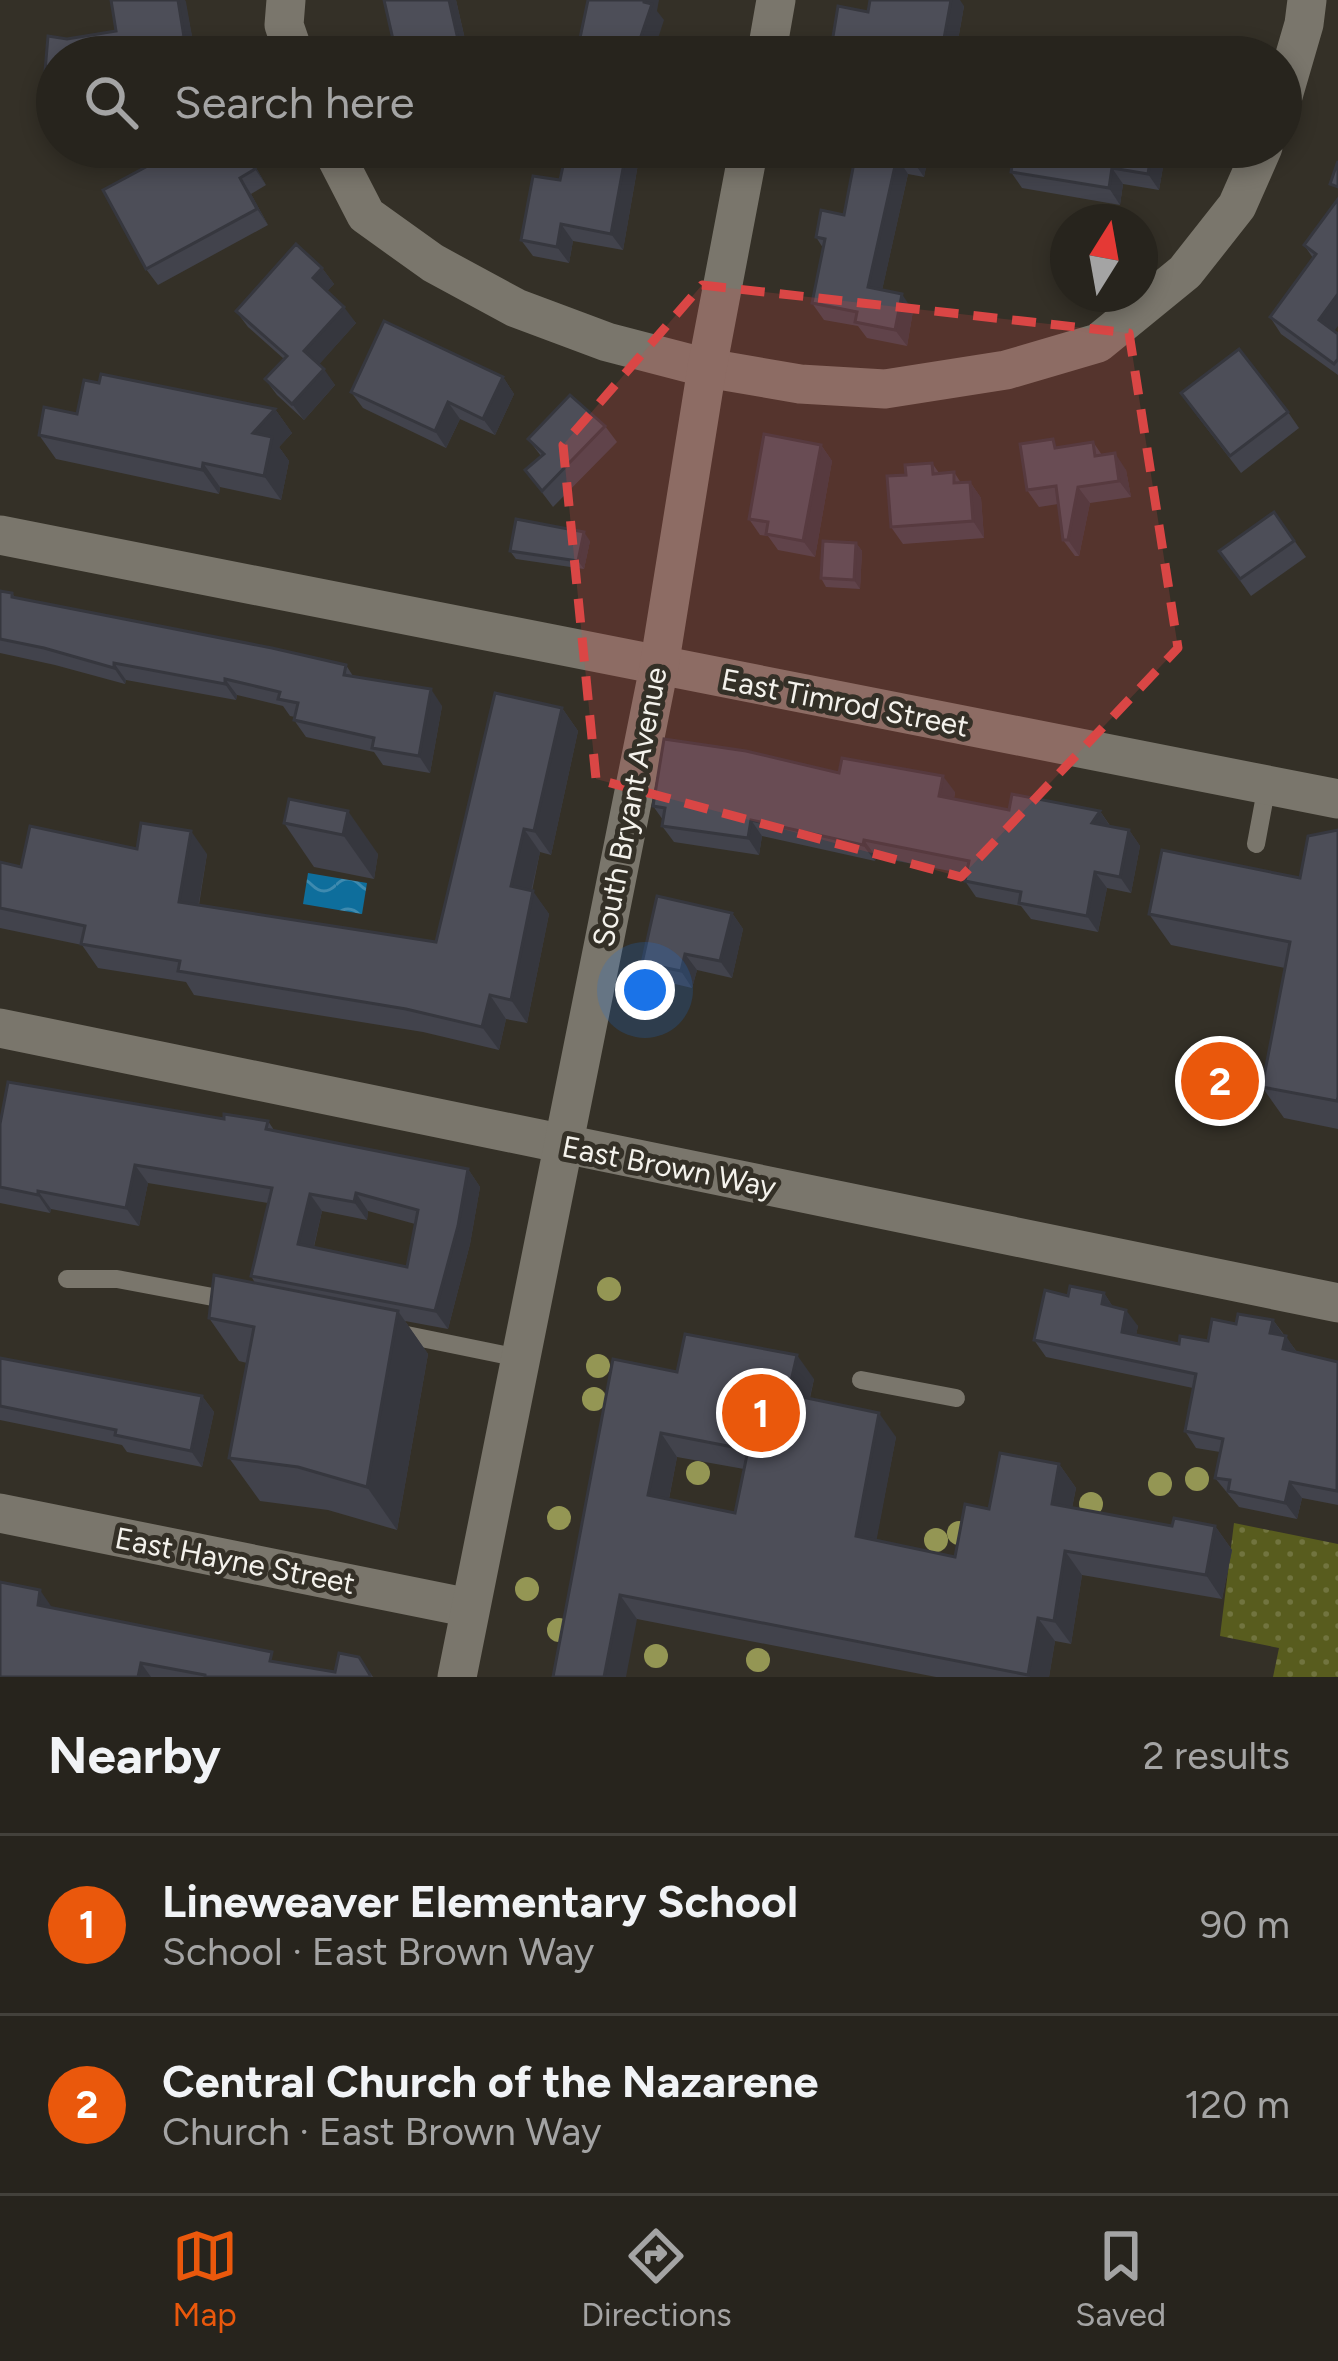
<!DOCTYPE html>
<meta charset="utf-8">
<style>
body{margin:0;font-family:Figtree,sans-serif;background:#2f2c26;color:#f1f3f6}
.compass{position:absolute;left:1050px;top:204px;width:108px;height:108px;border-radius:50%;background:#27241d;box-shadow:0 6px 18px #0003;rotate:11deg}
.you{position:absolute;left:645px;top:990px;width:42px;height:42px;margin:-30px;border:9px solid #fff;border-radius:50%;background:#1a73e8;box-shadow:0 0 0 18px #1a73e833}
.badge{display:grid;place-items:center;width:78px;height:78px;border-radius:50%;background:#ea580c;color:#fff;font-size:39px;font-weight:700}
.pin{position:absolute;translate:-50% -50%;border:6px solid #fff;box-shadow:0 3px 12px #0006}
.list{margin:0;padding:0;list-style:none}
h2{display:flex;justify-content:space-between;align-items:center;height:156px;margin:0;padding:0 48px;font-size:51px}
h2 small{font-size:39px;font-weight:400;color:#a4a4a4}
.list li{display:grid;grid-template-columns:78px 1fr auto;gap:36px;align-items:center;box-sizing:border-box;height:180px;padding:0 48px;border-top:3px solid #43413b}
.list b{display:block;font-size:45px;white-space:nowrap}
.list p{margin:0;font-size:39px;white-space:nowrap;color:#a4a4a4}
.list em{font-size:39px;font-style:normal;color:#a4a4a4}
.icon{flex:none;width:66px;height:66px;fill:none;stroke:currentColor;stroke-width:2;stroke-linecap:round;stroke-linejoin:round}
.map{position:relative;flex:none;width:1338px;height:1677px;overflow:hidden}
.search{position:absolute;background:#27241d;box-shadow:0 6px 18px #0003;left:36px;right:36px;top:36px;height:132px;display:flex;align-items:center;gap:30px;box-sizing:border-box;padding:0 42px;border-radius:66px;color:#a4a4a4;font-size:45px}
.sheet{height:516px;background:#27241d}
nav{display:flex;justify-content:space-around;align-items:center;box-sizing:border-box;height:168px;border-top:3px solid #43413b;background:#27241d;font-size:33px;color:#a4a4a4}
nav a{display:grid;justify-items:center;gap:6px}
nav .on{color:#ea580c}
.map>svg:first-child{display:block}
</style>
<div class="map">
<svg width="1338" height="1677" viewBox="0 0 1338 1677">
<defs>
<pattern id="grass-dots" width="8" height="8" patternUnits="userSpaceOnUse" patternTransform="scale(3)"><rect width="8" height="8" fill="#585c1e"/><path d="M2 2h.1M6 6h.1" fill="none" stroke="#71743f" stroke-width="1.8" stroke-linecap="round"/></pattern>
<pattern id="water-waves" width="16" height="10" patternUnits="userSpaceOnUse" patternTransform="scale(3)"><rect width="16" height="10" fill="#0e6e9c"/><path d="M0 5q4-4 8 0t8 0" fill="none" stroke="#3e8aaf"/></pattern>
</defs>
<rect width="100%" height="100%" fill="#343027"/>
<polygon fill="url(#grass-dots)" points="1234,1523 1338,1544 1338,1677 1273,1677 1279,1648 1220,1636"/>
<polygon fill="url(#water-waves)" points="308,873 367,883 362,914 303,904"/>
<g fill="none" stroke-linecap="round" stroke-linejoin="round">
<g stroke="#7a766c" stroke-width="18">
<polyline points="1256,844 1267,785"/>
<polyline points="67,1279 117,1279 234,1301"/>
<polyline points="397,1333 519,1358"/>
<polyline points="861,1380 956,1398"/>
</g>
<g stroke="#7a766c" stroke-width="39">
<polyline points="286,0 284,25 295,57"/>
<polyline points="766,57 776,0"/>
<polyline points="1281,103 1304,24 1307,0"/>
<polyline points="331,147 366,215 433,263 516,308 607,342 707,368 800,384 885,389 1006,370 1098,343 1185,272 1237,206 1263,147"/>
<polyline points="0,535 1338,799"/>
<polyline points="0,1028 1338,1303"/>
<polyline points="0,1513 470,1608"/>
<polyline points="457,1677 659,667 707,368 749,147"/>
</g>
</g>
<g fill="#949654">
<circle cx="609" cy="1289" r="12"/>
<circle cx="598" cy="1366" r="12"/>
<circle cx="594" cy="1399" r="12"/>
<circle cx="698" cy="1473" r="12"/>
<circle cx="1197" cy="1479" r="12"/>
<circle cx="1160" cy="1484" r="12"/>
<circle cx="1091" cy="1504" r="12"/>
<circle cx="559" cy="1518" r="12"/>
<circle cx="959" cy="1533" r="12"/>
<circle cx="936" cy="1540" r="12"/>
<circle cx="527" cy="1589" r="12"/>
<circle cx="559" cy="1630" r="12"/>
<circle cx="656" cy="1656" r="12"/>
<circle cx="758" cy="1660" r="12"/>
</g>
<g fill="#42434c" fill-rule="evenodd">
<polygon points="111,0 185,0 195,53 183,55 184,57 57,57 57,110 54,110 43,95 48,36 67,39 116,31"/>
<polygon points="456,0 469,57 397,57"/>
<polygon points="964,6 955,57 837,57 831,49 868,12"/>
<polygon points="183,147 244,147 266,185 251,194 268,225 158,285 146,269"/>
<polygon points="567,147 641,147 623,250 573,241 569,263 533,256 521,240 560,180"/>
<polygon points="844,147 930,147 924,177 908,174 882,290 913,311 907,346 867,338 858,326 824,320 812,303 823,248 816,237 844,215 855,159 851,158"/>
<polygon points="1015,147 1164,147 1166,150 1159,190 1123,184 1120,205 1022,188 1011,172"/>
<polygon points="1338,199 1334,331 1338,334 1338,375 1281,334 1270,317 1313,258 1304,245"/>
<polygon points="322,268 334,284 327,291 356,323 319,364 335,385 304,420 277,395 265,379 284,359 248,327 236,311"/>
<polygon points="503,377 514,394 495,435 460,419 446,448 363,408 351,392"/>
<polygon points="275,409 292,433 279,447 289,461 281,500 220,487 219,494 56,459 39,435 77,414"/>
<polygon points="1192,409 1288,412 1299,428 1241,473"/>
<polygon points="605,426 617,442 553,507 525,470 541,456 528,439"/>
<polygon points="1093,442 1102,455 1126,470 1131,497 1090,503 1079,556 1075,556 1063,540 1058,504 1039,507 1027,490 1059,447"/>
<polygon points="821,445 832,461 815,557 778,550 768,536 760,535 749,519"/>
<polygon points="932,463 939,473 954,472 961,483 970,482 981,498 984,538 903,544 891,527 906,475"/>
<polygon points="1274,512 1306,557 1251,596 1219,551"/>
<polygon points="590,541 584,569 516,559 510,551"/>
<polygon points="856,543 862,551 860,589 826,587 821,578"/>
<polygon points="0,591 12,593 15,598 346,665 353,676 442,706 430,773 383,765 374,752 306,737 294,720 295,717 290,716 283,706 237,695 236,700 126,680 125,684 55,665 0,653"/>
<polygon points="562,708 578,731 551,855 540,852 532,891 549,914 527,1023 506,1019 499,1050 423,1032 194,995 186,982 98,968 82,945 0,928 0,862 21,867 137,849 207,854 199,905 436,942"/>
<polygon points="839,773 955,792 954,799 1009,810 1100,811 1111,827 1129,830 1140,846 1131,893 1107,888 1098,932 1031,919 1021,906 976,897 965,881 966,874 876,857 875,861 762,836 759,855 674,842 662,826 663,820 653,806"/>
<polygon points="289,799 378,854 374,879 314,867 284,823"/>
<polygon points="1338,830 1338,1129 1284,1118 1262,1087 1285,968 1171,945 1149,914 1300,878"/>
<polygon points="732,913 743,929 732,978 697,970 692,988 654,979 642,963"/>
<path d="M224,1119L268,1121L274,1130L468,1169L480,1187L470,1244L448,1329L405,1321L428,1354L397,1530L328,1510L260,1501L229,1458L247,1363L239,1361L209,1318L255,1283L251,1276L268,1203L148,1183L139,1226L51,1209L50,1213L0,1203V1124ZM322,1211L367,1220L368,1211L415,1224L407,1267L314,1247Z"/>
<polygon points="1104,1293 1113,1307 1138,1326 1136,1335 1179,1344 1208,1341 1236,1324 1273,1320 1297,1352 1338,1362 1338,1505 1302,1498 1297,1519 1239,1507 1215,1478 1220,1452 1196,1448 1185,1431 1193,1388 1046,1357 1034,1340 1068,1296"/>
<polygon points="0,1358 202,1396 214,1412 202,1467 127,1452 122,1445 0,1420"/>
<path d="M677,1372L814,1379L810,1398L896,1437L876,1540L955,1557L989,1509L1059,1464L1076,1488L1072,1508L1172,1526H1215L1232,1550L1222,1599L1082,1575L1071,1644L1055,1641L1049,1677H936L637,1619L553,1677ZM677,1457L744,1469L735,1513L669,1499Z"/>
<polygon points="51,1606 51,1607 280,1663 335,1672 359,1657 373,1677 0,1677"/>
</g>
<g fill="#36373e">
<polygon points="178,0 185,0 186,2 195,53 184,37"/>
<polygon points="449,0 456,0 469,57 459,44"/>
<polygon points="644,0 659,0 657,11 664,20 652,57 643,57 638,45"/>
<polygon points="951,0 960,0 964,6 955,57 943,57 941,55"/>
<polygon points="172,39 183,55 184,57 176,57"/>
<polygon points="243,147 244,147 266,185 255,169"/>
<polygon points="627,147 641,147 623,250 611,234"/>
<polygon points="915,147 930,147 924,177 913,161"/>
<polygon points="1152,147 1164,147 1166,150 1159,190 1148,174"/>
<polygon points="897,157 908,174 879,304 868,287"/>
<polygon points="1112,168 1123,184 1120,205 1109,188"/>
<polygon points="240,178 251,194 268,225 257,209"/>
<polygon points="561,224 573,241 569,263 557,247"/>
<polygon points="322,268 334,284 324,295 313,278"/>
<polygon points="902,294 913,311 907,346 895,330"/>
<polygon points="1338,294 1338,326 1330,337 1319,320"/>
<polygon points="344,307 356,323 316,368 304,351"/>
<polygon points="324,369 335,385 304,420 292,404"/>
<polygon points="503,377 514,394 495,435 483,419"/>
<polygon points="448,402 460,419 446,448 435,431"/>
<polygon points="275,409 292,433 279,447 289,461 281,500 264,476 253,433"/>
<polygon points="821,445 832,461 815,557 803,541"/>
<polygon points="1115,453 1126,470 1131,497 1119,481"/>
<polygon points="203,463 220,487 219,494 202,470"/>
<polygon points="970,482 981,498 984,538 973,521"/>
<polygon points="1078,487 1090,503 1079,556 1068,540"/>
<polygon points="584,532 590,541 584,569 578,561"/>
<polygon points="856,543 862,551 860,589 854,580"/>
<polygon points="114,663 126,680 125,684 114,668"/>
<polygon points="225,679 237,695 236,700 225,684"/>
<polygon points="431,689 442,706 430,773 419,756"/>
<polygon points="562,708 578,731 551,855 534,831"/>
<polygon points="943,776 955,792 951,813 939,796"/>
<polygon points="348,811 378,854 374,879 343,835"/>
<polygon points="1100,811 1111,828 1092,823"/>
<polygon points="751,820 762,836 759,855 748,838"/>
<polygon points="524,829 540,852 527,909 511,886"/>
<polygon points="1129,830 1140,846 1131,893 1120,877"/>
<polygon points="191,831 207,854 195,925 179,902"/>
<polygon points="864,840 876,857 875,861 863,845"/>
<polygon points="1095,872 1107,888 1098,932 1087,916"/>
<polygon points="533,891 549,914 527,1023 511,1000"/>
<polygon points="732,913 743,929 732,978 720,961"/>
<polygon points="685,954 697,970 692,988 681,971"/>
<polygon points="490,995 506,1019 499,1050 482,1027"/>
<polygon points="135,1165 148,1183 139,1226 126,1208"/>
<polygon points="468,1169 480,1187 470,1244 448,1329 435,1311"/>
<polygon points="38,1191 51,1209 50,1213 38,1195"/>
<polygon points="356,1193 368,1211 367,1220 354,1202"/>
<polygon points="310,1194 322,1211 310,1262 298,1244"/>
<polygon points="1104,1293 1115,1310 1102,1304"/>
<polygon points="1126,1310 1138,1326 1133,1349 1122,1332"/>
<polygon points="398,1311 428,1354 397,1530 367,1487"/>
<polygon points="1273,1320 1284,1336 1270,1333"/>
<polygon points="1286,1336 1297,1353 1283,1349"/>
<polygon points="797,1355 814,1379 805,1417 788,1394"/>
<polygon points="202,1396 214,1412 202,1467 191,1451"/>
<polygon points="879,1413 896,1437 873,1559 856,1536"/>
<polygon points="661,1433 677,1457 665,1519 648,1495"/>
<polygon points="1059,1464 1076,1488 1068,1528 1052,1504"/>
<polygon points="1290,1482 1302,1498 1297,1519 1285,1503"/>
<polygon points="1215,1526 1232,1550 1222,1599 1206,1575"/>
<polygon points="1065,1551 1082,1575 1071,1644 1054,1621"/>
<polygon points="40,1590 51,1606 48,1620 38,1605"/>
<polygon points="620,1595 637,1619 626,1677 604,1677"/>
<polygon points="1038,1618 1055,1641 1049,1677 1030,1677 1028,1675"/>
<polygon points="141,1663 151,1677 138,1677"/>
</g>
<g fill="#4d4e58" stroke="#36373e" stroke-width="3" fill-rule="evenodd">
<polygon points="111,0 178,0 184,37 172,39 176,57 57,57 57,95 43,95 48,36 67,39 116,31"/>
<polygon points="384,0 449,0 459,44 435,49 437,57 397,57"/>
<polygon points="588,0 644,0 644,2 652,4 638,45 645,46 643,57 576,57"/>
<polygon points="870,0 951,0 941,55 917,50 916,57 856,57 857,53 831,49 838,6 868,12"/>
<polygon points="183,147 243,147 255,169 240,178 257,209 146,269 103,190"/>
<polygon points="567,147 627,147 611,234 561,224 557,247 521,240 533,176 560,180"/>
<polygon points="857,147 915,147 913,161 897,157 868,287 902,294 895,330 855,322 857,312 812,303 825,239 816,237 821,210 844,215"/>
<polygon points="1015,147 1152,147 1148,174 1112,168 1109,188 1011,172"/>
<polygon points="1338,161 1338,187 1330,184"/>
<polygon points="1338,199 1338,294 1319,320 1338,334 1338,359 1334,364 1270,317 1316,254 1304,245"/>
<polygon points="296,244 322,268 313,278 344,307 304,351 324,369 292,404 265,379 287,356 236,311"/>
<polygon points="384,321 503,377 483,419 448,402 435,431 351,392"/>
<polygon points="1239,349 1288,412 1230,456 1181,393"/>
<polygon points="101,374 275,409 253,433 272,437 264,476 203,463 202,470 39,435 44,407 77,414 84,380 99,383"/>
<polygon points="570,395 605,426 542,491 525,470 544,454 528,439"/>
<polygon points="764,434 821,445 803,541 766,534 768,522 749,519"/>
<polygon points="1053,439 1055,448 1093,442 1095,456 1115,453 1119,481 1078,487 1068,540 1063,540 1056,486 1027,490 1020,444"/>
<polygon points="932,463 933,474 954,472 954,483 970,482 973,521 891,527 887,476 906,475 905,465"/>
<polygon points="1274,512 1294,541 1240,579 1219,551"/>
<polygon points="516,519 584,532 578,561 510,551"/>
<polygon points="823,541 856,543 854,580 821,578"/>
<polygon points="0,591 12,593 12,597 272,648 346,665 344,675 431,689 419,756 372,748 374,738 294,720 298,703 278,699 280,692 225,679 225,684 114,663 114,668 44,648 0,639"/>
<polygon points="495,693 562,708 534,831 524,829 511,886 533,891 511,1000 490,995 482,1027 406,1009 178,971 180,961 81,944 85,926 0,908 0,862 21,867 30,826 137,849 141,823 191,831 179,902 436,942"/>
<polygon points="664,739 746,751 839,773 842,758 943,776 939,796 1009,810 1012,794 1100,811 1092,823 1129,830 1120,877 1095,872 1087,916 1019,903 1021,892 965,881 969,861 864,840 863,845 751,820 748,838 662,826 665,808 653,806"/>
<polygon points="289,799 348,811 343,835 284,823"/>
<polygon points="1338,830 1338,1097 1337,1101 1262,1087 1290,942 1149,914 1162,850 1300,878 1308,836"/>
<polygon points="657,896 732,913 720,961 685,954 681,971 642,963"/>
<path d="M8,1082L224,1119V1114L268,1121L266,1129L468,1169L458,1226L435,1311L251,1276L272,1188L135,1165L126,1208L38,1191V1195L0,1187V1124ZM356,1193L418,1210L407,1267L298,1244L310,1194L354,1202Z"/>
<polygon points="214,1275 398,1311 367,1487 298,1467 229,1458 254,1327 209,1318"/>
<polygon points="1070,1286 1104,1293 1102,1304 1126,1310 1122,1332 1179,1344 1180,1336 1208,1341 1212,1319 1236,1324 1238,1314 1273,1320 1270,1333 1286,1336 1283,1349 1338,1362 1337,1491 1290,1482 1285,1503 1228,1491 1230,1480 1215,1478 1223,1439 1185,1431 1196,1374 1034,1340 1045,1290 1068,1296"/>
<path d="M685,1334L797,1355L788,1394L879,1413L856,1536L955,1557L965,1504L989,1509L1000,1453L1059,1464L1052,1504L1172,1526L1174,1518L1215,1526L1206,1575L1065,1551L1054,1621L1038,1618L1028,1675L620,1595L604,1677H553L613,1359L677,1372ZM661,1433L748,1450L735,1513L648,1495Z"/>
<polygon points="0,1358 202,1396 191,1451 115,1435 116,1430 0,1406"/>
<polygon points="0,1582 40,1590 38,1605 272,1652 270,1661 335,1672 339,1653 359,1657 370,1675 370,1677 205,1677 205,1675 141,1663 138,1677 0,1677"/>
</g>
<path fill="#da4645" fill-opacity="0.2" stroke="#da4645" stroke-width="9" stroke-dasharray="24 15" stroke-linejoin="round" d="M702,285L1129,333L1178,648L961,877L596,779L563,445Z"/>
<g text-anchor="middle" stroke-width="10" stroke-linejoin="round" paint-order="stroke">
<g font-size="30" fill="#f4f2ec" stroke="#343027">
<text transform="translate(845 703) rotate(11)" y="10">East Timrod Street</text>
<text transform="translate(630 807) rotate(-79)" y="10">South Bryant Avenue</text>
<text transform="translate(669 1167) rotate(11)" y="10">East Brown Way</text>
<text transform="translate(235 1561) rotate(11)" y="10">East Hayne Street</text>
</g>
</g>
</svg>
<svg class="compass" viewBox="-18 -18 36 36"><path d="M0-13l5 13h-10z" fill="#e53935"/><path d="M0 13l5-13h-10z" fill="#a4a4a4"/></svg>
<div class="you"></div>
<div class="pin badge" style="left:761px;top:1413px">1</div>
<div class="pin badge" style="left:1220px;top:1081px">2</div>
<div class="search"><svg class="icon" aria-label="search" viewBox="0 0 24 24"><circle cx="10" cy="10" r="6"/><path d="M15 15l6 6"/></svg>Search here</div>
</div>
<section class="sheet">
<h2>Nearby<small>2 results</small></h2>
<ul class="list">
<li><span class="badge">1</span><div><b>Lineweaver Elementary School</b><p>School · East Brown Way</p></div><em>90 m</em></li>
<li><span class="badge">2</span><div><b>Central Church of the Nazarene</b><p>Church · East Brown Way</p></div><em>120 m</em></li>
</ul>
</section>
<nav>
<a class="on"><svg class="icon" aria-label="map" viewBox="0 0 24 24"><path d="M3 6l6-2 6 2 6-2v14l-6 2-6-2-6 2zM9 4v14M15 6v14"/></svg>Map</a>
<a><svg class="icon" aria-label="directions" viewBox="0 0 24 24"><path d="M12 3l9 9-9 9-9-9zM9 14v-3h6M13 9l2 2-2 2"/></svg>Directions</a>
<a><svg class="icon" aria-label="saved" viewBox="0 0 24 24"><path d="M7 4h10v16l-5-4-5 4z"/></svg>Saved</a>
</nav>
